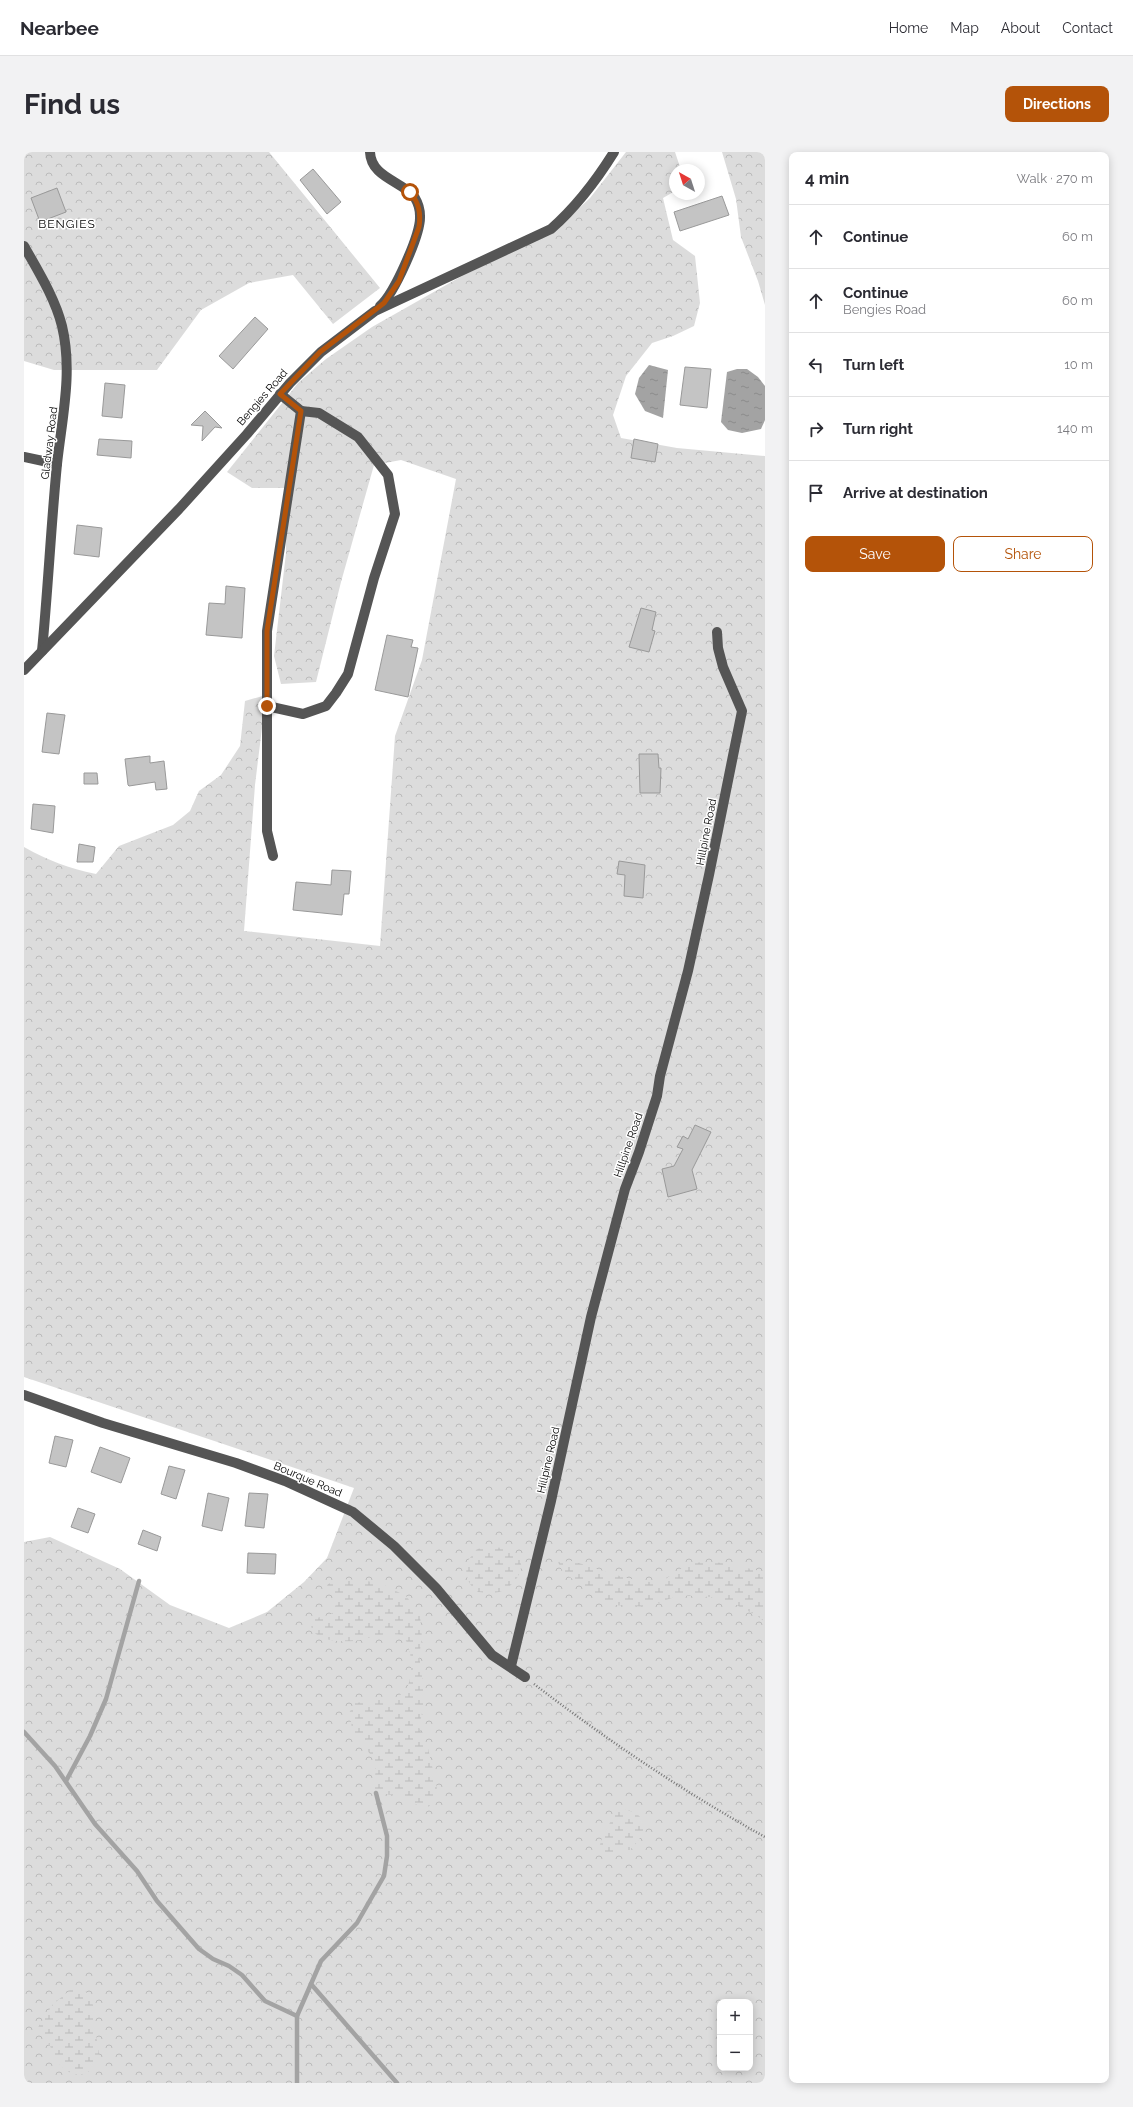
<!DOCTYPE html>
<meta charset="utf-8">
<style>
body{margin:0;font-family:Raleway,sans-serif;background:#f2f2f3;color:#2b2b33}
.controls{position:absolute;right:12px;bottom:12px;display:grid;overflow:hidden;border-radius:8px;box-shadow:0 2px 10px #0003}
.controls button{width:36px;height:36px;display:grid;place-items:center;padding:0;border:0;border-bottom:1px solid #e1e1e2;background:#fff;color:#2b2b33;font:20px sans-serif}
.compass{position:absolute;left:645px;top:12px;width:36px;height:36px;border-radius:50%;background:#fff;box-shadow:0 2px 10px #0003;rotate:321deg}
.stop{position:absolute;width:12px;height:12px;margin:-9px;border:3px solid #b45309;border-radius:50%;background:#fff}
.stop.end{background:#b45309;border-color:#fff;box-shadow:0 1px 4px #0008}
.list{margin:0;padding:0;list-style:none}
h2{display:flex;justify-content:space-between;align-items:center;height:52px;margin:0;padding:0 16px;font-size:17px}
h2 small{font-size:13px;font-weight:400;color:#7c7c81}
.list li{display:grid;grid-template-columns:26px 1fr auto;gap:12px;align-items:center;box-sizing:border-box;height:64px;padding:0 16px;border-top:1px solid #e1e1e2}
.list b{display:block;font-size:15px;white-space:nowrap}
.list p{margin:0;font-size:13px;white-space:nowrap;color:#7c7c81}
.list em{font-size:13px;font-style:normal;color:#7c7c81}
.actions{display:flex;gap:8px;padding:12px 16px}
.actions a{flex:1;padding:9px 0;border:1px solid #b45309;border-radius:8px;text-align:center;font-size:14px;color:#b45309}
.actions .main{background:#b45309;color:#fff}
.icon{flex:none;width:22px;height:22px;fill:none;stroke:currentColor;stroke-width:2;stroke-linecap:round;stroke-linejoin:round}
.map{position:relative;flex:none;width:741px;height:1931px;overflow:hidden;border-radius:8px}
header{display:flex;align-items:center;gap:24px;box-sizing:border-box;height:56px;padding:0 20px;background:#fff;border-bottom:1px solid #e1e1e2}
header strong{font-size:19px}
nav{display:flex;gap:22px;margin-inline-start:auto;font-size:14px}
.intro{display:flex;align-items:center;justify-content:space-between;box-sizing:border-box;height:96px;padding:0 24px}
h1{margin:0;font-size:28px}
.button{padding:10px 18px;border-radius:8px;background:#b45309;color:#fff;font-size:14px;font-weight:700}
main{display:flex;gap:24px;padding:0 24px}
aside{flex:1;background:#fff;border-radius:8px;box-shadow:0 2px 10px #0003}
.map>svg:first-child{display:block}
</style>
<header>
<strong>Nearbee</strong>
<nav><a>Home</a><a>Map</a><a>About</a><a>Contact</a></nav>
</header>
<div class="intro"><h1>Find us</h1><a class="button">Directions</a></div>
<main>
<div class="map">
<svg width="741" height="1931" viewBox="0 0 741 1931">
<defs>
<pattern id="forest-crowns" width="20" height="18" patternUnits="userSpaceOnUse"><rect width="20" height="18" fill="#dcdcdc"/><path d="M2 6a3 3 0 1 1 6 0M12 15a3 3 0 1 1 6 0" fill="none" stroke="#bbb"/></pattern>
<pattern id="wetland-marsh" width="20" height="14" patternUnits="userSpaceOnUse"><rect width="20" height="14" fill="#dcdcdc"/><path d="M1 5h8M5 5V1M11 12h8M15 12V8" fill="none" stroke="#bbb"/></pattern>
<pattern id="water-ripples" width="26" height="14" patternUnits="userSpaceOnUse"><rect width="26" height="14" fill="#a3a3a3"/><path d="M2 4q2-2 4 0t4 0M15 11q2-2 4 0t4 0" fill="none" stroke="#8b8b8b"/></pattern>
</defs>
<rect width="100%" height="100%" fill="#fff"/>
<g fill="url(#forest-crowns)" fill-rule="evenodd">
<polygon points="0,0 245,0 356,136 309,172 269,123 225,131 177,158 133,218 30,218 0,209"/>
<path d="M602,0H651L657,18H651V39L639,46L649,88L671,104L676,151L670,174L649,184L628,191L602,224L589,263L597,286L653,296L741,304V1931H0V1390L26,1385L96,1417L146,1453L205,1476L243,1460L280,1430L303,1406L330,1336L0,1225V695C25,709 44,716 72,722L95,694L149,673L166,659L175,639L197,623L216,594L221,549L242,543L231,633L220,779L356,794L371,584L398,508L432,327L377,308L350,313L317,430L292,530L257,532L250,504L262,401V336H228L203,320L274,231L302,207L348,175L438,124L533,77L566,46ZM696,1850H726V1916H696Z"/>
<polygon points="698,0 741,0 741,153 734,129 717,85 712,47"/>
</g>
<g fill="url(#wetland-marsh)">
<path d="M466,1395C473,1396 484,1395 490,1400C506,1412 492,1433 478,1439C471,1442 461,1441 454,1440C443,1432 442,1424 442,1411L453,1397Z"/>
<path d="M548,1409C572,1416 604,1429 628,1430C643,1431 653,1416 666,1412C690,1406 717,1415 741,1420V1470L732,1463L708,1451L686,1445L656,1443L623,1455L590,1453L569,1442L539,1420L534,1410Z"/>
<path d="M312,1427L339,1428L360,1433L382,1444L396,1462L398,1487L395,1503L401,1547L395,1575L404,1596L413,1636L408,1652L404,1655L390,1652L376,1644L352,1641L349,1634L352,1618L351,1608L329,1581L325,1561L331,1551L371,1546L382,1539C390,1521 389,1499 379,1483C372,1482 364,1482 357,1483C348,1484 339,1488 330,1489C317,1490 285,1489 287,1470C294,1463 303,1466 310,1460L312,1451L303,1433Z"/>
<path d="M596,1657C606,1658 616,1661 620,1671C620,1682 614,1690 606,1698H595L586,1704H581C579,1701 577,1698 576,1695C576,1686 589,1664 596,1657Z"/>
<path d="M50,1835H55L63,1841L69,1853L70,1870L76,1907C63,1929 45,1927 31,1906C28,1900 27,1894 23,1889C20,1885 16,1881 13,1877L29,1852Z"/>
</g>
<g fill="url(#water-ripples)">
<polygon points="625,213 644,218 639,266 621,259 611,242 615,226"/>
<polygon points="713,217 723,217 734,225 741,234 741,268 737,277 718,281 704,278 697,270 703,220"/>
</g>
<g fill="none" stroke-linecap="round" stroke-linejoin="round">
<g stroke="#a3a3a3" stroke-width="4.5">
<polyline points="0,1580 31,1614 71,1672 113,1719 133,1749 175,1797 189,1807 205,1814 218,1823 241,1849 273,1864"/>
<polyline points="42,1629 66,1584 82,1547 115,1429"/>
<polyline points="287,1832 373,1931"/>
<polyline points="273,1931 273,1864 297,1809 333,1771 360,1724 363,1704 363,1684 352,1641"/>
</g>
</g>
<g fill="#c4c4c4" stroke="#999">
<polygon points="289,17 317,50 303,62 276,28"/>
<polygon points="33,36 42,60 16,70 7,46"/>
<polygon points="698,44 705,63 656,79 650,60"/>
<polygon points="231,165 244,177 209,217 195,204"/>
<polygon points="661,215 687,217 683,256 656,253"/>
<polygon points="81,231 101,233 98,266 78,264"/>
<polygon points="181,259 198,276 191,275 178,289 179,274 167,273"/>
<polygon points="75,287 108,289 107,306 73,303"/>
<polygon points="610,287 634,292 631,310 607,306"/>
<polygon points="53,373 78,376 75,405 50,402"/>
<polygon points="202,434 221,436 218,486 182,483 185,451 201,452"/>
<polygon points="617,456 632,460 628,478 631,479 625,500 605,495"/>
<polygon points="363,483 389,488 387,495 394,496 384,545 351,538"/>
<polygon points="23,561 41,563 35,602 18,600"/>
<polygon points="615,602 634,602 635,616 637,616 636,641 616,641"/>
<polygon points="126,604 126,611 140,609 143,637 132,638 131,630 105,634 104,633 101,607"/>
<polygon points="60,621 73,621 74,632 60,632"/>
<polygon points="9,652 31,654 29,681 7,677"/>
<polygon points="55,692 71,695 69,710 53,710"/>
<polygon points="595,709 621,713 619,746 600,744 601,723 593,722"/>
<polygon points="308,718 327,719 325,742 320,742 318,763 269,758 272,730 307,733"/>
<polygon points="671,973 687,980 668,1018 673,1037 644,1045 638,1017 650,1014 659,997 653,995 659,984 664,987"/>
<polygon points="31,1284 49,1288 42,1315 25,1311"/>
<polygon points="76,1295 106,1306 97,1331 67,1320"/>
<polygon points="145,1314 161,1318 152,1347 137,1342"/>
<polygon points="184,1341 205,1346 198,1379 178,1374"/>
<polygon points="225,1341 244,1342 240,1376 221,1374"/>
<polygon points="54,1356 71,1362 64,1381 47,1375"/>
<polygon points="119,1378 137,1385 133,1399 114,1392"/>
<polygon points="224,1401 252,1402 251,1422 223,1421"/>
</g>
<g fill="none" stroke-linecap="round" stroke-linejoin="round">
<path stroke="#777" stroke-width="2.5" stroke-dasharray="1 2" stroke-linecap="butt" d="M510,1532C583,1588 660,1640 741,1685"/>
<g stroke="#555" stroke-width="10">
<path d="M346,0C347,26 379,29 391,46C394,51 396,58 396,64C397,82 370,142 356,154"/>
<path d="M0,94C14,119 31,146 38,174C49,220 38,266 33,312C27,374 24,437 18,499"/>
<polyline points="0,305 33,312"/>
<path d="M0,518L155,357L223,282L266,231L297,200L351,159L527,77C553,54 572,29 590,0"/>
<polyline points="243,554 279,562 302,554 312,541 324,522 350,426 371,362 364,323 334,285 295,261 277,259"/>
<polyline points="249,704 243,679 243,479 277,259 256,242"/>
<polyline points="0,1243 79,1271 212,1311 261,1329 329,1360 370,1394 412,1436 468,1503 501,1525"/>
<polyline points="487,1514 527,1349 567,1165 601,1037 615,1000 633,944 636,924 664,819 685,723 718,559 699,515 694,496 693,480"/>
</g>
</g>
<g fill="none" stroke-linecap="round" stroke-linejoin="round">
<path stroke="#b45309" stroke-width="5" d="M243,554V479L277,259L256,242L296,200L360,151L375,129L395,75C397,61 395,51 386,40"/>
</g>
<g text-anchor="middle" stroke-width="3" stroke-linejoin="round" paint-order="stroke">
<g font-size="11" fill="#000" stroke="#fff">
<text transform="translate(238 245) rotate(-49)" y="4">Bengies Road</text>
<text transform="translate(25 291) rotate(-83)" y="4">Gladway Road</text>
<text transform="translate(682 680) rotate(-79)" y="4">Hillpine Road</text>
<text transform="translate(604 993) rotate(-71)" y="4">Hillpine Road</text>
<text transform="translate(524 1308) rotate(-77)" y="4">Hillpine Road</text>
<text transform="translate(284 1327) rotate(23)" y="4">Bourque Road</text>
</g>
<g font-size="12" letter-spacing="1" fill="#000" stroke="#fff">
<text x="43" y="76">BENGIES</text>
</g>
</g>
</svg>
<div class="controls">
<button>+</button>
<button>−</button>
</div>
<svg class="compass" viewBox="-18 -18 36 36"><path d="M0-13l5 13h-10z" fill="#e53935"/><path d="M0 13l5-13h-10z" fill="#7c7c81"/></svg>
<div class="stop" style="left:386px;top:40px"></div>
<div class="stop end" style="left:243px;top:554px"></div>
</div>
<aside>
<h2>4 min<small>Walk · 270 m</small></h2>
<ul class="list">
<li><svg class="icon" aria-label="ahead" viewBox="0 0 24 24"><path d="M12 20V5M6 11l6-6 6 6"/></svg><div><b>Continue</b></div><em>60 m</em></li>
<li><svg class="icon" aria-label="ahead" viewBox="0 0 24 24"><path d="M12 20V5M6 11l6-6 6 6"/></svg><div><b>Continue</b><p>Bengies Road</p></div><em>60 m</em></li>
<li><svg class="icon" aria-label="left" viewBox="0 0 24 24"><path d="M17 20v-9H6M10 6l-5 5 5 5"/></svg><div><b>Turn left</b></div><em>10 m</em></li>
<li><svg class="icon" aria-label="right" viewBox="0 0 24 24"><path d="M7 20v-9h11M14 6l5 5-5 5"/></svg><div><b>Turn right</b></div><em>140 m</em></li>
<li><svg class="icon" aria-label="arrive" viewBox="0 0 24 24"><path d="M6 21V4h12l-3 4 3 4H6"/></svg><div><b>Arrive at destination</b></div></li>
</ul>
<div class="actions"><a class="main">Save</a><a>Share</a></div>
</aside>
</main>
